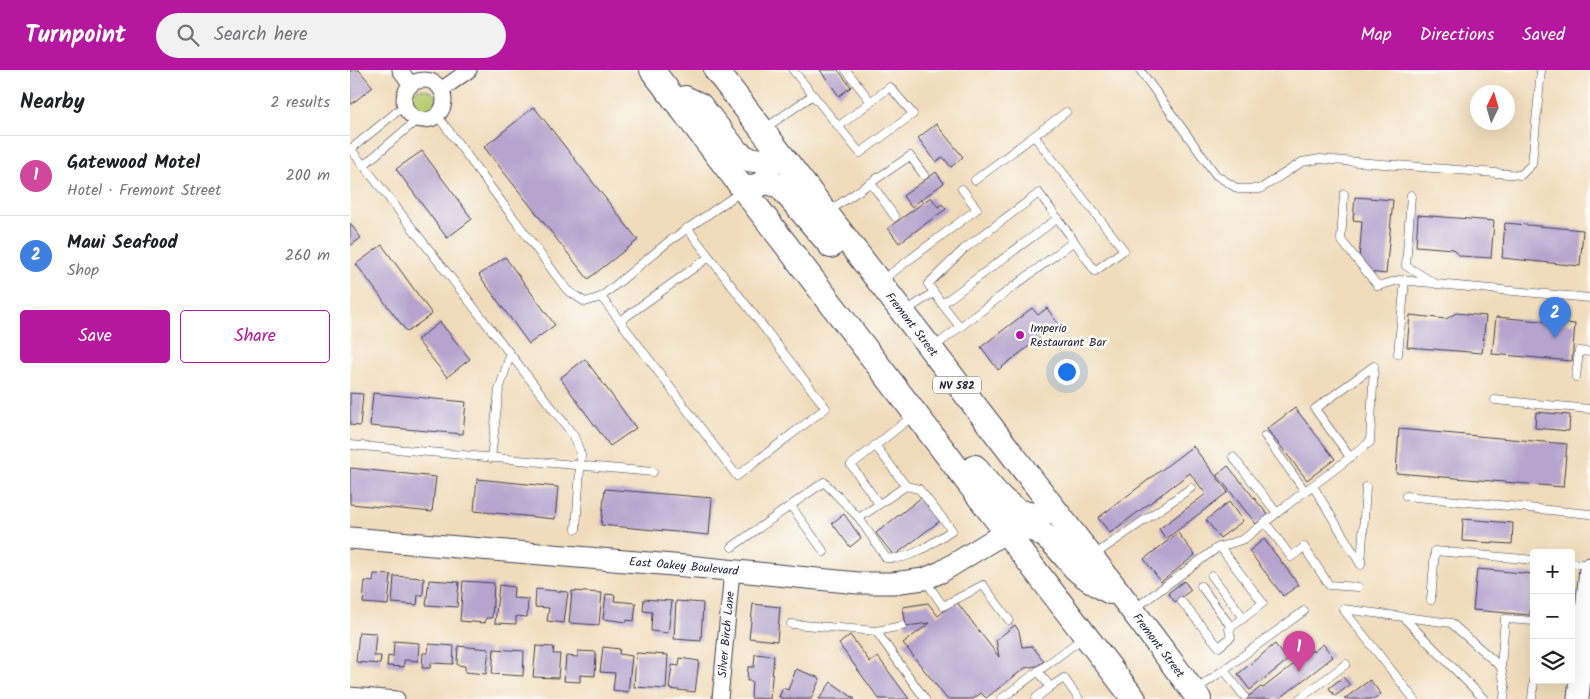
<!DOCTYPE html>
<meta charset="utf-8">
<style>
body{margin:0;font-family:Kalam,sans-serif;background:#f2f2f2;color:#202124}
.controls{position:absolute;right:15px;bottom:15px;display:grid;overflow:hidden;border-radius:5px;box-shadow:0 5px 20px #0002}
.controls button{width:45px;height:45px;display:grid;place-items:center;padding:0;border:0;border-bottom:1px solid #e0e0e0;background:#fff;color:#202124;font:25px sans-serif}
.compass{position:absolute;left:1120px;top:15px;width:45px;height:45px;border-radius:50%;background:#fff;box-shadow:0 5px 20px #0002;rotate:5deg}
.you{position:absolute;left:716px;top:301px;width:18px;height:18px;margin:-12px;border:4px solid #fff;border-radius:50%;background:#1a73e8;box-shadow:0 0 0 8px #1a73e833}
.badge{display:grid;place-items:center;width:32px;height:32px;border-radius:50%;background:#b5179e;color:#fff;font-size:16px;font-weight:700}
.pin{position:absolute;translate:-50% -41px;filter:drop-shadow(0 1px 2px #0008)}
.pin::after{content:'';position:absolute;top:26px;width:18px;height:15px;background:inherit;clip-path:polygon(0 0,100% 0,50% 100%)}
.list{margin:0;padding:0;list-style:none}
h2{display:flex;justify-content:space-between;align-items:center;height:65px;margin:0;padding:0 20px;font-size:21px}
h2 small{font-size:16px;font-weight:400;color:#757577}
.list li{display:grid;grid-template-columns:32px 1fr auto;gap:15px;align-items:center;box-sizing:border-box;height:80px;padding:0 20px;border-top:1px solid #e0e0e0}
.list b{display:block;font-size:19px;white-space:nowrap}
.list p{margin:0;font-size:16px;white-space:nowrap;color:#757577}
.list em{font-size:16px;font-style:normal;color:#757577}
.actions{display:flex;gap:10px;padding:15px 20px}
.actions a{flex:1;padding:11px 0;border:1px solid #b5179e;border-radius:5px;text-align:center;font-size:18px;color:#b5179e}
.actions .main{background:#b5179e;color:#fff}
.icon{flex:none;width:28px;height:28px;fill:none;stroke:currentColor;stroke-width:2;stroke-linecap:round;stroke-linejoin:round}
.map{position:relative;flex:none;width:1240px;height:629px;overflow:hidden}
header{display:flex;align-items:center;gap:30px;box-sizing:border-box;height:70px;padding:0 25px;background:#b5179e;color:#fff}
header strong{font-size:24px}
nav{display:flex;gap:28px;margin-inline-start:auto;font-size:18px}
.search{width:350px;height:45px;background:#f2f2f2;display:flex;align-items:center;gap:12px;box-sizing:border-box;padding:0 18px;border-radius:28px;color:#757577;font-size:19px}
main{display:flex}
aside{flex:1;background:#fff}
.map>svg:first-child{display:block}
</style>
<header>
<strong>Turnpoint</strong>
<div class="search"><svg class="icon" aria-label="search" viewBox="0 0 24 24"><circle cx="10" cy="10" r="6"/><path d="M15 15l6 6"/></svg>Search here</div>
<nav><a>Map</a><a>Directions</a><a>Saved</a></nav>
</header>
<main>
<aside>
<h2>Nearby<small>2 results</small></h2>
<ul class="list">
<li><span class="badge" style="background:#d1479c">1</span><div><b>Gatewood Motel</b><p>Hotel · Fremont Street</p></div><em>200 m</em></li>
<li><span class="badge" style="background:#3f7fe0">2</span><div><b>Maui Seafood</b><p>Shop</p></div><em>260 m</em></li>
</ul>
<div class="actions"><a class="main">Save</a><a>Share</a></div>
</aside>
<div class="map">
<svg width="1240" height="629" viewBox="0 0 1240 629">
<rect width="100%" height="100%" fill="#fdfcf7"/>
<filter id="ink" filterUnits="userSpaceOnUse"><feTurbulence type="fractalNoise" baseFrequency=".02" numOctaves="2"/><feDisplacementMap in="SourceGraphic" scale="10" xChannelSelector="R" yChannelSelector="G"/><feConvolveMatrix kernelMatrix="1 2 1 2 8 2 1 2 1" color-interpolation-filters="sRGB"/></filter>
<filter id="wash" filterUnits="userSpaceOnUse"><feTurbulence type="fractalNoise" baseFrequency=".0096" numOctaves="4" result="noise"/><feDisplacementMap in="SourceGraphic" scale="20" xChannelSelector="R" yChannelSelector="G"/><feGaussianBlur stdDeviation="1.12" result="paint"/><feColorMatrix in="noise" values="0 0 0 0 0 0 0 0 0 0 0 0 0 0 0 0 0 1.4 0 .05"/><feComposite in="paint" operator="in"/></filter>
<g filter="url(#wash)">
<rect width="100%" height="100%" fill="#f0dcbb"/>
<circle fill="#b9cb6d" stroke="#6e7654" cx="72" cy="36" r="17"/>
<g id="blocks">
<g fill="#b6a4ce">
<polygon points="0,0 9,0 23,17 0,35"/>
<polygon points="470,0 488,0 501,17 489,26"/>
<polygon points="184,37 288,170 238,209 134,77"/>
<polygon points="586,54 613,87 601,97 593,87 586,92 568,68"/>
<polygon points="72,81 122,149 97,168 46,99"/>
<polygon points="586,102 594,113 561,137 553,126"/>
<polygon points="581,127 588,137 592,134 596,139 549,173 538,158"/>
<polygon points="1005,127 1043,130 1036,204 1019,202 1009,190 1012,151 1003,150"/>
<polygon points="1068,145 1144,151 1141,188 1110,186 1103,179 1066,176"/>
<polygon points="0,153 11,168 0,176"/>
<polygon points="1155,153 1233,160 1230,196 1152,188"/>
<polygon points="32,175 82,244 57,262 6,194"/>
<polygon points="155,187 205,255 179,274 129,205"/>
<polygon points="682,238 688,245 697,238 708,254 648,300 631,277"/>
<polygon points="1106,243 1136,246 1132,283 1057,277 1060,245 1096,249"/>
<polygon points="1146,247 1225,254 1222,291 1142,284"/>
<polygon points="90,252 120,289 97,307 67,270"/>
<polygon points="235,289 286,358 260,376 210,308"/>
<polygon points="0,323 13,324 10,356 0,355"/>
<polygon points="23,323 116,332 113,364 20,356"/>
<polygon points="945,338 985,389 957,410 917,359"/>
<polygon points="1186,342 1220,345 1219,361 1185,358"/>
<polygon points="1049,359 1217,374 1213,417 1046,403"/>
<polygon points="843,376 878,422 816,469 809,459 856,424 840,403 760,463 748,448"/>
<polygon points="878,396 918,445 906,454 867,405"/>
<polygon points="0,398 86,407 82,442 0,434"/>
<polygon points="127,409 208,417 205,449 124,441"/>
<polygon points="255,419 362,428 359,465 251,455"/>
<polygon points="572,427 591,450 544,486 526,463"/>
<polygon points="879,432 893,451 870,468 856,450"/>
<polygon points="494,444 511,468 500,477 482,453"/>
<polygon points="1113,449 1163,453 1162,474 1112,471"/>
<polygon points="828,463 845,485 811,512 794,489"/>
<polygon points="914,469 949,515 933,526 899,481"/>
<polygon points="1127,499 1184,504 1180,545 1123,540"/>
<polygon points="24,504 41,505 38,535 13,533 15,511 23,512"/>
<polygon points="44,506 74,508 73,525 68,525 67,535 42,533"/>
<polygon points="79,510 109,512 107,537 76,535"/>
<polygon points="113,511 144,513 142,548 136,548 135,553 110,551"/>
<polygon points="834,511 841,520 825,532 818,523"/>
<polygon points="149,515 164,517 163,528 178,529 177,547 166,546 166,554 145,553"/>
<polygon points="186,519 218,522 214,553 197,551 199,538 185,537"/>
<polygon points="222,521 252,523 249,555 219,553"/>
<polygon points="256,524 265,525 264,531 286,533 284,551 277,550 277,552 253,549"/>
<polygon points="294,529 322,531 318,563 301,561 302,542 293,541"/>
<polygon points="326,531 353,533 351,571 324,569"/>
<polygon points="606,531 649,587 646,570 665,555 669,561 672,577 682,576 694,591 687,596 675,598 636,628 631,623 623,629 597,629 553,573 580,553 556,556 553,537 578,533 588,546"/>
<polygon points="403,534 430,537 427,571 399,568"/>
<polygon points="9,562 26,563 24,586 31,586 30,594 6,592"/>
<polygon points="500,565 520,592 528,587 559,629 529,629 489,574"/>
<polygon points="44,571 69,573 68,591 54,590 54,597 37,596 38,586 43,587"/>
<polygon points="79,574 104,576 103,594 81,593 80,598 72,598 73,583 78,583"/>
<polygon points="925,574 938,590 900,620 888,604"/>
<polygon points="973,574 983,587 929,629 895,629 911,617 913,618 962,580 963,582"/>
<polygon points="108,576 139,579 136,604 115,602 115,596 107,595"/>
<polygon points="186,576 204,577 203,584 210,584 208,608 183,607"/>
<polygon points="253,577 270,579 269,584 282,586 278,622 263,620 265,603 250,602"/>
<polygon points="144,579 174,581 173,606 142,604"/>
<polygon points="228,581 246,582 245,606 230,605 230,612 214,611 216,586 228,587"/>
<polygon points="286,583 318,585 316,619 284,617"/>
<polygon points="405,584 424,586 420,629 401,628 402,611 397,611 398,597 404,597"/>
<polygon points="330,588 349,591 345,622 319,619 322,595 329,596"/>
<polygon points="446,599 470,608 461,629 435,629 429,627 433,618 438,620"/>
<polygon points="993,607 1000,615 985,626 979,618"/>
<polygon points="1020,610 1031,624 1025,629 994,629"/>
<polygon points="481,612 505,629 469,629"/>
</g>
</g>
</g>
<g filter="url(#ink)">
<use href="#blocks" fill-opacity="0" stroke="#413e4e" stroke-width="1"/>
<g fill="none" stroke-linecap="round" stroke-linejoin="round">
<g stroke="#413e4e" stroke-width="9">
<g id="lane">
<polyline points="443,0 463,25"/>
<polyline points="496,0 521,32"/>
<polyline points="790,0 866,105 888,119 910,119 952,92 970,89 1171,105 1182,94 1191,0"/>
<polyline points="87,45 217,220 235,232 251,227 318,172 392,121"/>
<polyline points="414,59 463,25 510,83 563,44 540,17 489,56"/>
<polyline points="684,66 774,180 745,201 724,171"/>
<polyline points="0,78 224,366 231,385 226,459"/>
<polyline points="1,79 55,35"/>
<polyline points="14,95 68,49"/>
<polyline points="625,110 716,42"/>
<polyline points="521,113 545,147"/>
<polyline points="994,124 991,170 1028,216 1049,210 1082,213"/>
<polyline points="1061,125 1056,196 1086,214 1240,228"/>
<polyline points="479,141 560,86 574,105"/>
<polyline points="337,158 476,338 387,406 270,251 359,187"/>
<polyline points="531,211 627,139 612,119"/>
<polyline points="251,227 270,251"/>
<polyline points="592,234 610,257 724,171 689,123 614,179 578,214 592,234 708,148"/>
<polyline points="556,241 583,223"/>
<polyline points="584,277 610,257"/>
<polyline points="1048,284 1055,210"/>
<polyline points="1226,307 1229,281 1240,282"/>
<polyline points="1145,330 1240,339"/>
<polyline points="915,366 955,421"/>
<polyline points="0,375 303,402"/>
<polyline points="525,375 556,416"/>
<polyline points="883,387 927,443"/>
<polyline points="141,388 149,320 160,285"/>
<polyline points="963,416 1011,495 1016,417"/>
<polyline points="1056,426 1240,444"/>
<polyline points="529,434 501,395 564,345"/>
<polyline points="441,436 474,482"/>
<polyline points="915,452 941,487 954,477 979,515 1008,517"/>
<path d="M382,477L474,412L509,448L536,488C561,491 582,473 602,460L569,419L556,416L509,448"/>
<polyline points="744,485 841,418"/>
<polyline points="1221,493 1239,495"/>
<polyline points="862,506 894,548"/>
<polyline points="575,510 593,536 633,515 659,550"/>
<polyline points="851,516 881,557"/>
<polyline points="1081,530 1085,481 1184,490"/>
<polyline points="831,531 869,577 881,567 879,559 913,533 870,477"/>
<path d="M784,539L867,478L894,469L955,421C977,406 999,388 1020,372L1024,296L965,339L1000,387"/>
<polyline points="1221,540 1234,541"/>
<polyline points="1053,547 1134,629"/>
<polyline points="441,554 526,561 552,556"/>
<polyline points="526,561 575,629"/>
<polyline points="874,600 894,626"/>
<polyline points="688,601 700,617 714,608 729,629"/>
<polyline points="846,620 954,541"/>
<polyline points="651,629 734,567"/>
<polyline points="687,629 686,628 700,617"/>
<polyline points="949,629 996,594"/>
<polyline points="1064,629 993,539 1101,553 1151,597"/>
<polyline points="1154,629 1155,617 1151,597 1155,549 1184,551"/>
<polyline points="1182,629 1184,610"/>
</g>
</g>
<g stroke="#413e4e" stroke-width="17">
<g id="street">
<polyline points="50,0 61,15"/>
<circle cx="74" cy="30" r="20"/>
<polyline points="91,20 119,0"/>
<polyline points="0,625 47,629"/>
<path id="s1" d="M370,629L382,501"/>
</g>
</g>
<g stroke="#413e4e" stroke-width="23">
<g id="secondary">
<path id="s2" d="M0,468L347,497L508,513H543L574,509L591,502L656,462"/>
<polyline points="1228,629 1240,498"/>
</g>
</g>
<g stroke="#413e4e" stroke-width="26">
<g id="primary">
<polyline points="302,0 784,629"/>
<path id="s3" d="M366,0L783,541L849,629"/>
<polyline points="335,28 350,35 387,82 398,89 419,92 435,90"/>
<polyline points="394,120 417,112 430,116 481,176"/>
<path d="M625,397C640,416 659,444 685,445C691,445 699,442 705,441"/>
<path d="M656,462C661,461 666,459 671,458C695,456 711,483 725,498C735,508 748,515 760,522"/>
</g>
</g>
<use href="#lane" stroke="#fff" stroke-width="8"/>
<use href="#street" stroke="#fff" stroke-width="15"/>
<use href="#secondary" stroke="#fff" stroke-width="21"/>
<use href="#primary" stroke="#fff" stroke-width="24"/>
</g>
</g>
<circle fill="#b5179e" stroke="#fdfcf7" stroke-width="2" cx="670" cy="265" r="5"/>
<g text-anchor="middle" stroke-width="5" stroke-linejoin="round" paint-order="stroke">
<rect fill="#fdfcf7" stroke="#646373" stroke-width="1" x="583" y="306.5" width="48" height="17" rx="4"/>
<g font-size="11" font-weight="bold" fill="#22223b">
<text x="607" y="319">NV 582</text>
</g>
<g font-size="12" fill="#22223b" stroke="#fdfcf7">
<text dy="4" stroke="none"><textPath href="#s3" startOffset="321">Fremont Street</textPath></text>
<text dy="4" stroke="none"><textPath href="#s2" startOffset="335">East Oakey Boulevard</textPath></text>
<text dy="4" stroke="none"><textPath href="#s1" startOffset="65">Silver Birch Lane</textPath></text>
<text dy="4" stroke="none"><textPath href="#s3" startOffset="726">Fremont Street</textPath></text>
</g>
<g font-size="12" fill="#22223b" stroke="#fdfcf7" text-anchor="start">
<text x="680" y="262">Imperio<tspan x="680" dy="14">Restaurant Bar</tspan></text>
</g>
</g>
</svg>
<div class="controls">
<button>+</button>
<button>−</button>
<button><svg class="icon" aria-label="layers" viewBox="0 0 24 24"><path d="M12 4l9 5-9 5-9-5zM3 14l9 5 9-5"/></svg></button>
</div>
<svg class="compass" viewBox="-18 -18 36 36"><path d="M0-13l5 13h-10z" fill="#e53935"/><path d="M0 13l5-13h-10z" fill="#757577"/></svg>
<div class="you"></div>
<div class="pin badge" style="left:949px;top:602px;background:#d1479c">1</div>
<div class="pin badge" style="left:1205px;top:268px;background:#3f7fe0">2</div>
</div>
</main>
